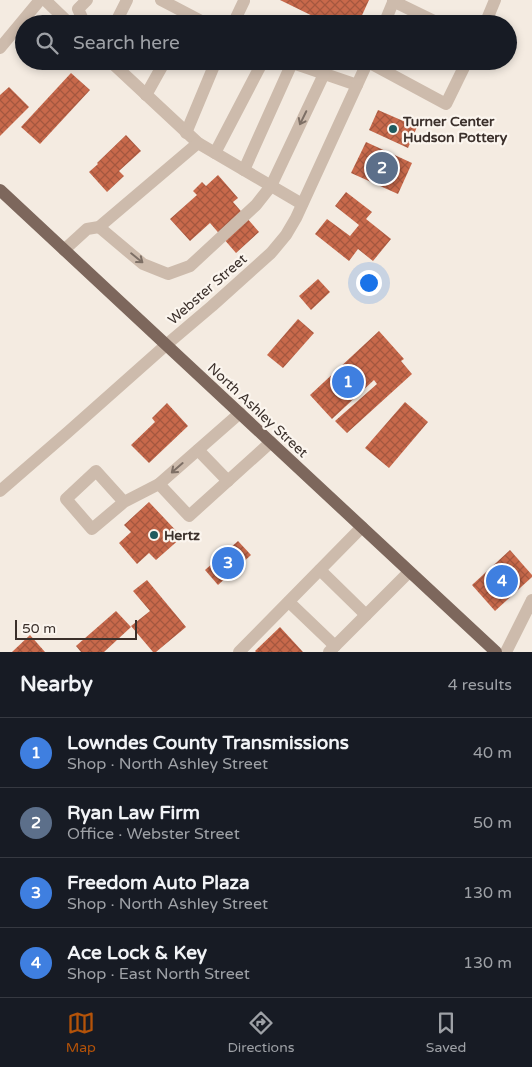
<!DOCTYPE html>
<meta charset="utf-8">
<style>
body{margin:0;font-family:"Varela Round",sans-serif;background:#20242c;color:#f1f3f6}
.scale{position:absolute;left:15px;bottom:12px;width:122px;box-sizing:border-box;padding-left:5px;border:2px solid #3b302b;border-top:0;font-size:14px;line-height:18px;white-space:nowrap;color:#3b302b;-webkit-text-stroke:4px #fbf5ee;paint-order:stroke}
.you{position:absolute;left:368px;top:282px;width:18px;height:18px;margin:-12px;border:4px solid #fff;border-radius:50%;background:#1a73e8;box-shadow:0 0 0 8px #1a73e833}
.badge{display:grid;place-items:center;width:32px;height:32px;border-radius:50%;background:#b45309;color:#fff;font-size:16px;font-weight:700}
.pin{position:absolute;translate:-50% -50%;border:2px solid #fff;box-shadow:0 1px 5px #0006}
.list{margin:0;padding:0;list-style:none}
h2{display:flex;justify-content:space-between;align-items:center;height:65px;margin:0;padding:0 20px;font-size:21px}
h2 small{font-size:16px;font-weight:400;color:#9ea1a6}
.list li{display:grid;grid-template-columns:32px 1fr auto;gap:15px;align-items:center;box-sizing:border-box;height:70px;padding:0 20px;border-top:1px solid #363941}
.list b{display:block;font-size:19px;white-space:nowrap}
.list p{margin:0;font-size:16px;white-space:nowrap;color:#9ea1a6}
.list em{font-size:16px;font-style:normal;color:#9ea1a6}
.icon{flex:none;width:28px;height:28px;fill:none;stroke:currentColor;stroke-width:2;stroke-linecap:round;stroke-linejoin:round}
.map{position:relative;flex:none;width:532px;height:652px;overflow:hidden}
.search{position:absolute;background:#171b24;box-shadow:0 2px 8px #0003;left:15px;right:15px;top:15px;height:55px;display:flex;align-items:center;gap:12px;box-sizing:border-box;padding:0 18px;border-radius:28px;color:#9ea1a6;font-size:19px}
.sheet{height:345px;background:#171b24}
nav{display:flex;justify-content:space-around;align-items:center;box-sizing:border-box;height:70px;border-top:1px solid #363941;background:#171b24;font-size:14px;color:#9ea1a6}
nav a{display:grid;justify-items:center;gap:2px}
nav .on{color:#b45309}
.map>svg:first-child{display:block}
</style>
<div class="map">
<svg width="532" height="652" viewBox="0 0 532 652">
<defs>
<pattern id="building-cross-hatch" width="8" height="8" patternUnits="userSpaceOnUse" patternTransform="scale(1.25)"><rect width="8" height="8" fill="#c8694b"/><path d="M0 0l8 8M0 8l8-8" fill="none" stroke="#a4573f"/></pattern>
</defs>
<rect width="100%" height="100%" fill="#f4ebe1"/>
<g fill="url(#building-cross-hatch)">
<polygon points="280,0 369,0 358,24 329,24"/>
<polygon points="71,73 90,90 40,144 21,127"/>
<polygon points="9,87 29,107 0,136 0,95"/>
<polygon points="378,110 417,127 408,148 369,130"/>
<polygon points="126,135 141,151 119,171 124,176 107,192 89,172 98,164 97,163"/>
<polygon points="366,142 412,163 398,194 351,173"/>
<polygon points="218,175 238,198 233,202 259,232 236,253 210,223 190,241 170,219 197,195 193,191 202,182 206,186"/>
<polygon points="346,192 372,212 366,219 391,239 373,261 358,249 349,261 315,234 327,219 350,236 359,225 335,206"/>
<polygon points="318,279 330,292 311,310 299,296"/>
<polygon points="298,319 314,333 283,368 267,355"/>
<polygon points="379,331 404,359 401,361 412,374 347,433 335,421 377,384 374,380 332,419 310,395"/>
<polygon points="405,402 428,422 389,468 365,448"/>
<polygon points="167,403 188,426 149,463 131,445 155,422 152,418"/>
<polygon points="149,502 182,537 156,560 149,553 137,564 119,543 131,532 124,525"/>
<polygon points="238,541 251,555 218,585 205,570"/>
<polygon points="510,550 532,575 532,577 495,611 472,585"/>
<polygon points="147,580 186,627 156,652 153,652 131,626 150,611 133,591"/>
<polygon points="116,611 131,627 104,652 81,652 76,646"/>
<polygon points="280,627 303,652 256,652 255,651"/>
<polygon points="30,635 45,652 12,652"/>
</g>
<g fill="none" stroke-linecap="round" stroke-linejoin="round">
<g stroke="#cdbbac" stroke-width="12">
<polyline points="45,0 70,24"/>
<polyline points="161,0 207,24"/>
<polyline points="393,1 440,24"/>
<polyline points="85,24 78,9 87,0"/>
<polyline points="115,24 127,0"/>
<polyline points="233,24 244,1"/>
<polyline points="384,24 394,0"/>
<polyline points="485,24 495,0"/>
<polyline points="0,48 40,0"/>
<polyline points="110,61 198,143 302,204"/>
<polyline points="287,61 357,85"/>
<polyline points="368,62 446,104 467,61"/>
<polyline points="146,95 165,61"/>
<polyline points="186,133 216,61"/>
<polyline points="215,153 263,61"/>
<polyline points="244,170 292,63"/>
<polyline points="99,227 143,264 168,274 190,266 256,205 271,186 324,74"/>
<polyline points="64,250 87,229 99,227 198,143"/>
<polyline points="240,413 159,484 189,516 271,442"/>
<polyline points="198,450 228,481"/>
<polyline points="0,491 68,432 166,345 212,306 271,253 286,235 296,218 368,61"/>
<polyline points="124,502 96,471 66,499 92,529 124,502 159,484"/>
<polyline points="320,570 366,615"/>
<polyline points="289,602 335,646"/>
<polyline points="239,652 362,527"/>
<polyline points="329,652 409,572"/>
<polyline points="506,652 532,600"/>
</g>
<polyline stroke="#7d675c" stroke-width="12" points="0,190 496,652"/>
</g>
<defs><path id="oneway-shaft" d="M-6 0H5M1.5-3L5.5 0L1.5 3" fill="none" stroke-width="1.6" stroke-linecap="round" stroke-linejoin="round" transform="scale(1.25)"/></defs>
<g stroke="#7d6f65">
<use href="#oneway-shaft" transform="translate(303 118) rotate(116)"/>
<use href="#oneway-shaft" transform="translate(137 258) rotate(39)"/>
<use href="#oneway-shaft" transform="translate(177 468) rotate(139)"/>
</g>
<g fill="#1f5a5e" stroke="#fbf5ee" stroke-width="2">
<circle cx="393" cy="129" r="5"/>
<circle cx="154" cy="535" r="5"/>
</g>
<g text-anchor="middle" stroke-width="4.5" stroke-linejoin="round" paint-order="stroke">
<g font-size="14" font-weight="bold" fill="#3b302b" stroke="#fbf5ee" text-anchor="start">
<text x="403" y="126">Turner Center<tspan x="403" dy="16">Hudson Pottery</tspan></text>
<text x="164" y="540">Hertz</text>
</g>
<g font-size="14" fill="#3b302b" stroke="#fbf5ee">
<text transform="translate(207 289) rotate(-41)" y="5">Webster Street</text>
<text transform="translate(258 410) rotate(43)" y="5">North Ashley Street</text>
</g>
</g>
</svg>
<div class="scale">50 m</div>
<div class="you"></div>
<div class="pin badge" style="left:348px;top:382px;background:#3f7fe0">1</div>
<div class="pin badge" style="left:382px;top:168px;background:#5c6f8a">2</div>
<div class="pin badge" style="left:228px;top:563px;background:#3f7fe0">3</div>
<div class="pin badge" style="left:502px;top:581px;background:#3f7fe0">4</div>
<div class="search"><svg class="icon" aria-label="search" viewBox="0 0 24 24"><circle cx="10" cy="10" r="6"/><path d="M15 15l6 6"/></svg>Search here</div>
</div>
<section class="sheet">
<h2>Nearby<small>4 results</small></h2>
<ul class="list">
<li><span class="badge" style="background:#3f7fe0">1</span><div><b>Lowndes County Transmissions</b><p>Shop · North Ashley Street</p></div><em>40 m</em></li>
<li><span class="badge" style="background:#5c6f8a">2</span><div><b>Ryan Law Firm</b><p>Office · Webster Street</p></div><em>50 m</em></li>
<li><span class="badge" style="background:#3f7fe0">3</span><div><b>Freedom Auto Plaza</b><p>Shop · North Ashley Street</p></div><em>130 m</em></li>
<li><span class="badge" style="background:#3f7fe0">4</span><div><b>Ace Lock &amp; Key</b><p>Shop · East North Street</p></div><em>130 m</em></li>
</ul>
</section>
<nav>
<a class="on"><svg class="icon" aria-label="map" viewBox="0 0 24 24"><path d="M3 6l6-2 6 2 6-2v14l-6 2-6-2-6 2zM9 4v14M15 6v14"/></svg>Map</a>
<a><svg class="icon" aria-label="directions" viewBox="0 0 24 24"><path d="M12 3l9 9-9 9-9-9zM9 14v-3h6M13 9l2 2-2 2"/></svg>Directions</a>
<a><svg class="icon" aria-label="saved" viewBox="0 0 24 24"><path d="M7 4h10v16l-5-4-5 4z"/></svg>Saved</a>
</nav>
